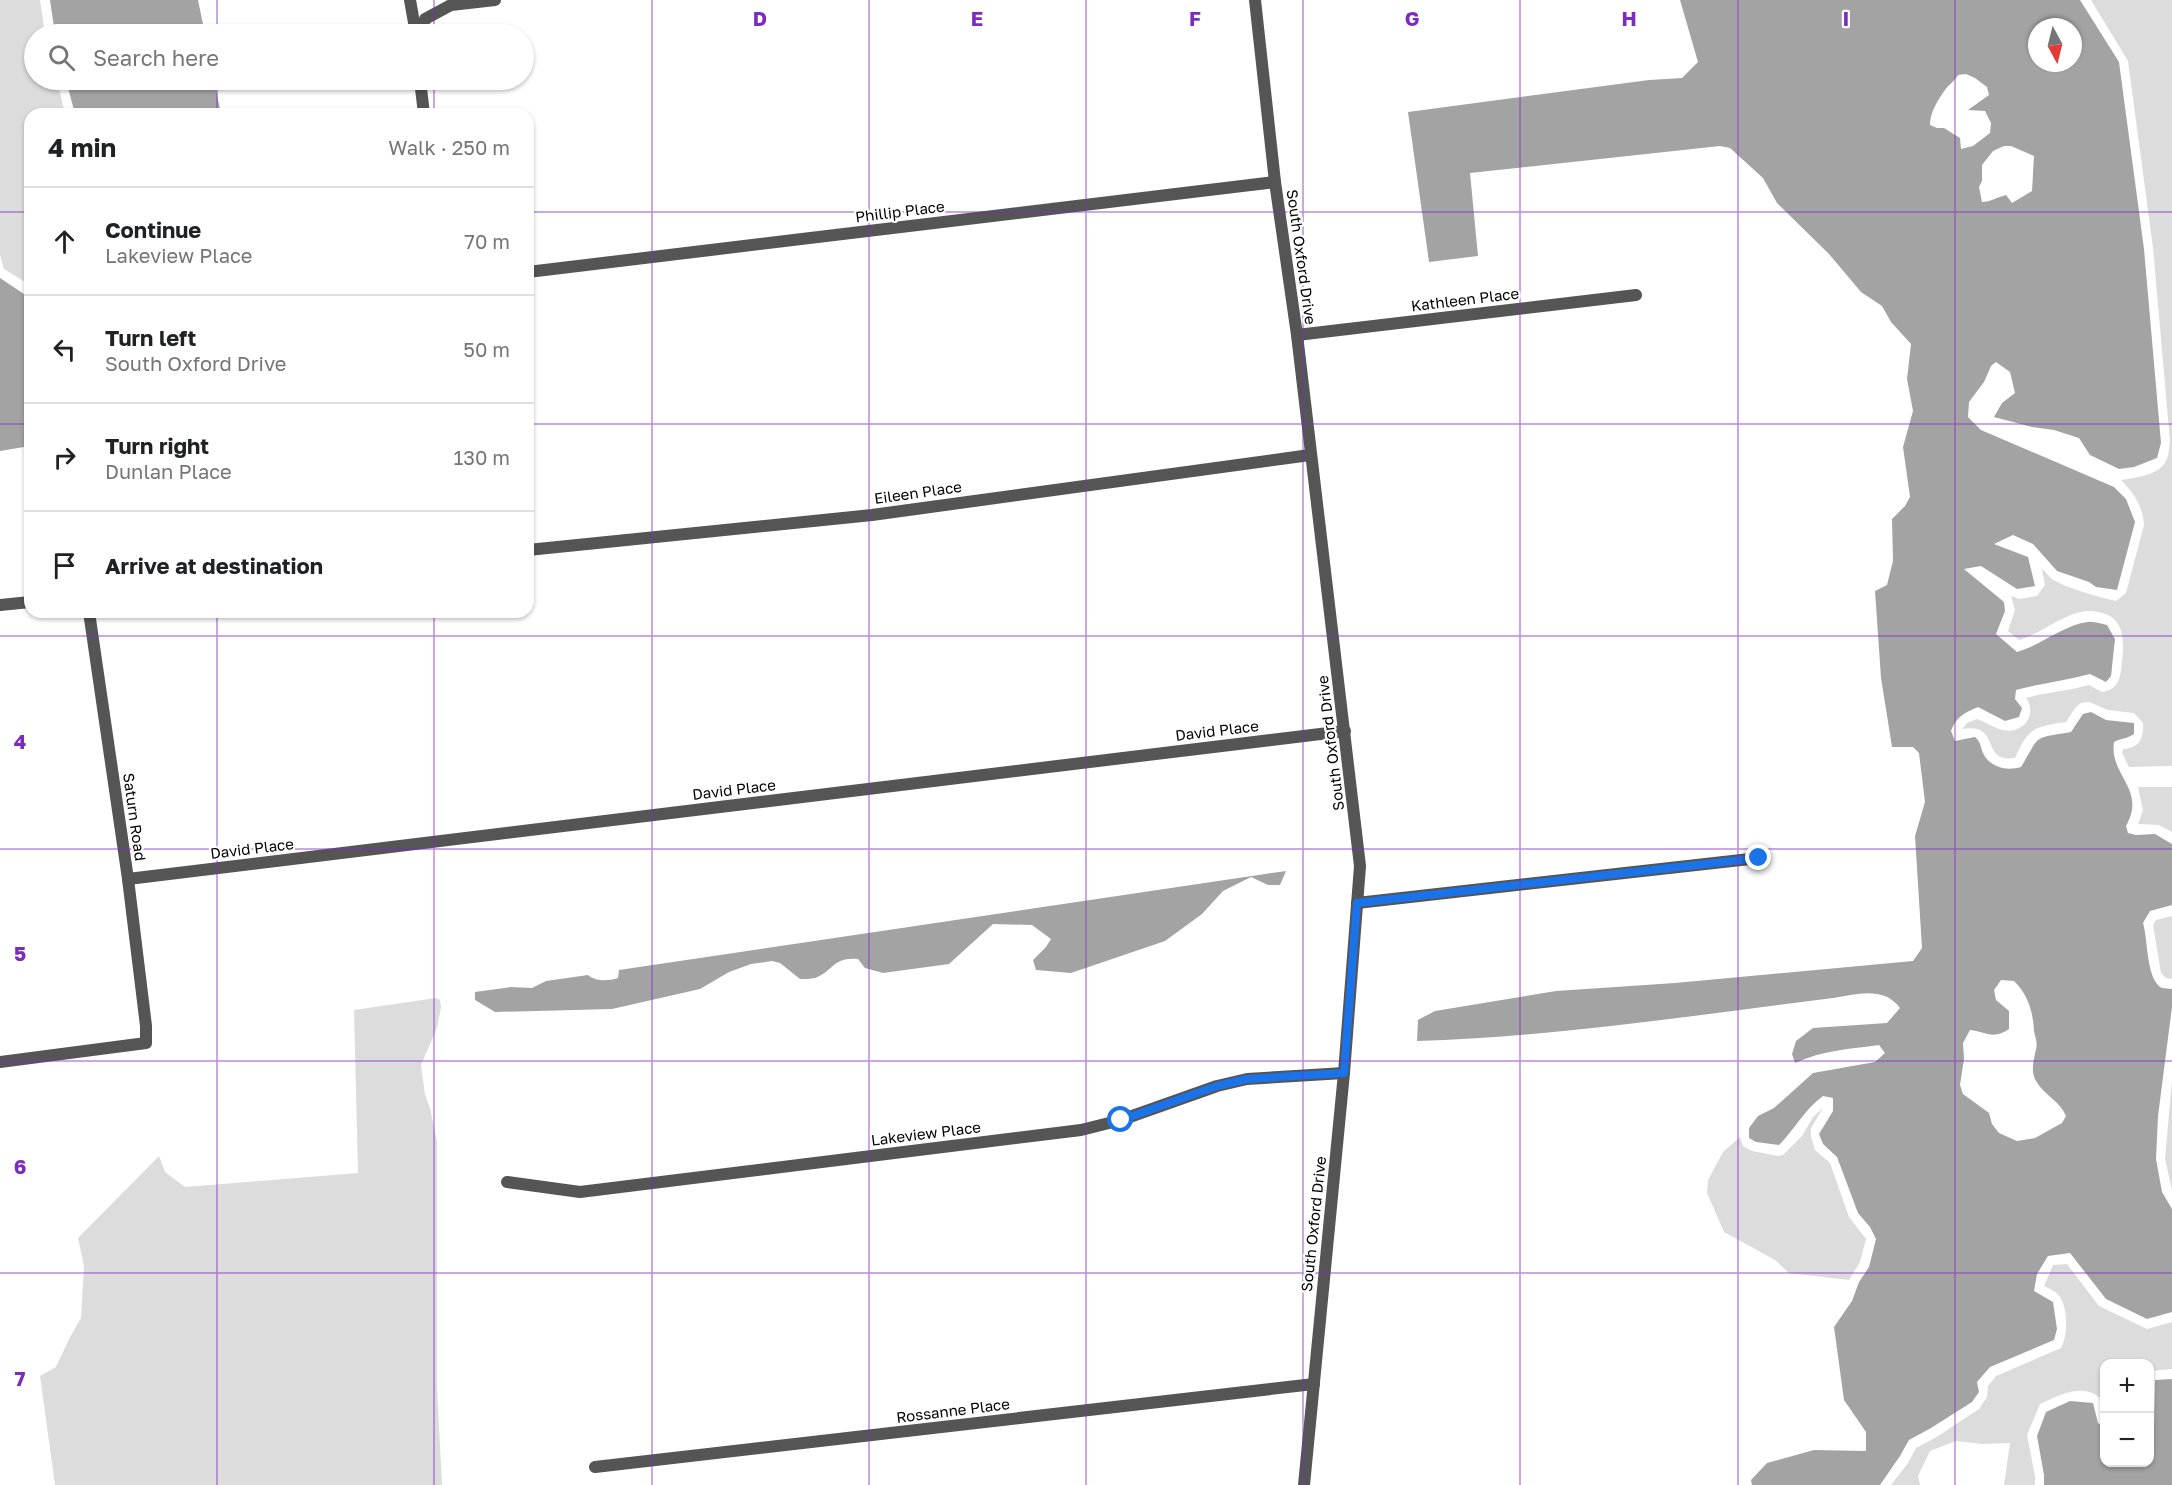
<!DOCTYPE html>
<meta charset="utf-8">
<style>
body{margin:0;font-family:"Golos Text",sans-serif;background:#f6f6f6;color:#202124}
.controls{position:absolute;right:18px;bottom:18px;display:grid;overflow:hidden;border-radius:12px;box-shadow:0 2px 4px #0004}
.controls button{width:54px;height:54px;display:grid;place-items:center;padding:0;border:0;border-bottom:2px solid #e0e0e0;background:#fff;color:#202124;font:30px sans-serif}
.compass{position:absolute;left:2028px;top:18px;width:54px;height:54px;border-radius:50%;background:#fff;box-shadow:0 2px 4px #0004;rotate:173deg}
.stop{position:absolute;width:18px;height:18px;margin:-14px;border:4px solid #1a73e8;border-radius:50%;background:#fff}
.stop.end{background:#1a73e8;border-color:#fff;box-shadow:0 2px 6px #0008}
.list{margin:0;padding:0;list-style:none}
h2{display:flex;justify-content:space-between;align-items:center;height:78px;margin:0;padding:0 24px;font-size:26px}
h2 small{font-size:20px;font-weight:400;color:#757577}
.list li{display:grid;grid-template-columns:39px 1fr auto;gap:18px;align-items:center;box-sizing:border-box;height:108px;padding:0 24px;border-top:2px solid #e0e0e0}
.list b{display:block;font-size:22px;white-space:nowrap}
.list p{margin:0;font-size:20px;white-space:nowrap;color:#757577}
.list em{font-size:20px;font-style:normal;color:#757577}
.icon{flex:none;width:33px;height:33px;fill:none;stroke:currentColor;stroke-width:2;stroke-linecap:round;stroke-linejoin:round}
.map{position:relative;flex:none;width:2172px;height:1485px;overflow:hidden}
.search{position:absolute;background:#fff;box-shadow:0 2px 4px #0004;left:24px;top:24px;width:510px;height:66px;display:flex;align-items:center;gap:15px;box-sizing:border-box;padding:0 21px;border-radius:33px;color:#757577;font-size:22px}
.panel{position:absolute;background:#fff;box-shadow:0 2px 4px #0004;left:24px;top:108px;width:510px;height:510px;border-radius:18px}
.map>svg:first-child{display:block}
</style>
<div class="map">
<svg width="2172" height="1485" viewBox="0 0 2172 1485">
<rect width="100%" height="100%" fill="#fff"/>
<g fill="#dcdcdc">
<polygon points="0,0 40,0 45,34 34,34 34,80 57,80 65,114 30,114 30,285 4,269 0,255"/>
<path d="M2091,0H2172V766L2129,767L2122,753L2123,749C2139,748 2144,739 2143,723L2134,713L2108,710L2089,702L2081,703L2075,708L2066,722C2034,727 2029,727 2015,758C1979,763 2002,722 1962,729L1967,723L1977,719C1986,722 1995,729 2003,730C2023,735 2038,714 2026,698C2047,692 2068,691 2089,685L2102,692C2106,691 2111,690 2114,687C2121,680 2121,670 2122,661C2125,635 2123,613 2091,611C2069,609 2041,634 2019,640L2008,631L2015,610L2011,596L2019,599L2037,596L2045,585L2042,569C2046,572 2049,577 2052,579C2063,587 2102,598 2116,601L2126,593L2144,525C2143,506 2133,492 2121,480C2134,478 2160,475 2166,461C2169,456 2169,447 2170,441L2153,248L2128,61Z"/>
<polygon points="2138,787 2172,787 2172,832 2159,825 2138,824 2143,810"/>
<polygon points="2172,916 2172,979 2166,978 2161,973 2153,925 2156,920"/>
<polygon points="436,998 440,1000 441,1007 437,1028 421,1065 425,1095 430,1108 437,1141 437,1387 442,1485 55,1485 40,1376 56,1367 70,1337 81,1318 84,1266 78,1238 159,1156 165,1172 185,1187 358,1173 354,1010"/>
<polygon points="2172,1080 2172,1190 2165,1159"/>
<polygon points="1823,1108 1811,1128 1811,1137 1815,1150 1830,1163 1849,1217 1866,1239 1860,1262 1849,1280 1789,1273 1775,1260 1724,1232 1707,1193 1708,1180 1723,1152 1740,1137 1743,1146 1752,1151 1778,1156 1783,1155 1802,1136 1813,1117"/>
<path d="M2067,1264L2099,1306L2147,1329L2172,1322V1369L2150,1371V1364H2104V1412L2100,1398C2083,1382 2057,1396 2040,1404L2027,1435L2035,1476V1485H2004L2010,1443L1982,1444L1956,1441L1930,1451L1918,1476L1920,1485H1891L1908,1463L1916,1448L1935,1438L1979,1409L1987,1397L1988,1386L1996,1376L2061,1348C2068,1336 2068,1309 2060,1297C2057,1292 2050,1289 2044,1286L2053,1265Z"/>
</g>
<g fill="#a3a3a3" fill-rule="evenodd">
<polygon points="50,0 198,0 205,34 55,34"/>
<path d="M1680,0H2080L2119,62L2144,249L2161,443L2157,458L2134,467L2119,469L2090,455L2079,438L2054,430L2032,427L1994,417L2002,403L2015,393L2010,372L1996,362L1991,366L1984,382L1969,402L1968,417L1981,430L2114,487L2126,499L2135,522L2117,590L2096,587L2089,582L2057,571L2033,544L2013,535L1994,544L2028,557L2035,586L2017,589L1981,566L1964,569L2004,602L2005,611L1996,634L2017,652C2042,645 2063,625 2088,622C2094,621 2101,624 2107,625L2115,639L2111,676L2106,682L2090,674C2065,681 2041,683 2016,690L2015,699L2022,708L2019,717L2005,721L1978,707C1964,713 1956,717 1951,731L1955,741L1975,737C1982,743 1980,748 1984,755C1992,768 2007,771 2021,767C2041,734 2031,739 2071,732L2083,714L2091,712L2106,720L2134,723V734C2127,739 2121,738 2114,742C2109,776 2147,789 2126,826L2128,833L2136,835L2155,834L2172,844V905L2150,911L2143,923C2148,939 2146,980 2162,988C2163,988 2171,989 2172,989V1007L2158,1116L2156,1159L2162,1192L2172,1209V1312L2147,1319L2106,1299L2070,1253L2048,1256L2037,1274L2034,1291L2053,1302L2057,1329L2054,1340L1990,1367L1977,1382L1979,1392L1972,1402L1931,1428L1909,1440L1900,1456L1880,1485H1752L1751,1480L1767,1463L1814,1450L1866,1451V1432L1844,1400L1834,1327L1852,1301L1859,1282L1869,1267L1876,1239L1870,1227L1858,1213L1837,1157L1823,1144L1819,1134L1833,1111V1098L1823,1096C1804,1110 1795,1129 1779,1145L1756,1142L1749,1138V1128L1758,1116L1774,1108L1813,1073L1875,1062L1885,1053L1879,1045C1850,1049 1823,1050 1795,1063L1792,1054L1796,1041L1813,1028L1887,1023L1900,1008C1884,986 1857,994 1833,998C1695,1015 1556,1037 1417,1041L1418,1020L1435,1011L1556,991L1675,983L1913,961L1922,948L1915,836L1925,802L1919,753L1913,747H1892L1881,678L1875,591L1887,585L1893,561L1892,519L1905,506L1910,497L1903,447L1913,411L1907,379L1911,344L1891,322L1882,306L1861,292L1829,254L1777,203L1763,178L1730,148L1720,146L1470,173L1478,256L1429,262L1408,112L1649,80L1682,78L1698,62ZM2037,27H2073V63H2037ZM1966,74L1975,78L1987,87L1989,95L1968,110L1985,111L1991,123L1990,133L1973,146L1961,149L1960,138L1944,128H1937L1930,125C1930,112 1938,100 1945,90C1949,84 1954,82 1958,75ZM2004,146H2011L2034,156L2032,191L2012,203L2006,195C1997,197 1991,202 1982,202L1979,187L1982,181V165L1993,151ZM2001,980L2014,981C2028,995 2033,1011 2034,1031C2035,1037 2038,1043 2036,1049C2034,1060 2030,1070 2036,1081C2044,1095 2060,1101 2066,1116L2062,1123L2035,1138L2017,1141L1999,1133L1992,1124L1989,1113L1963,1094L1960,1085L1964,1059L1963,1043L1970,1030C1987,1032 1992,1040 2009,1029V1011L1996,1000L1994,990Z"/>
<polygon points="66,80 214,80 221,114 75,114"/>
<polygon points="0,278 30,298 30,446 0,451"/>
<path d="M1286,871L1280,885H1268L1251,877L1223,891L1202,914L1165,941L1071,973L1036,970L1033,960L1046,947L1051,939L1032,925L993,924L949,964L883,973L865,968L858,959C832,957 834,971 815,978C811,979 804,979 800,979L780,963L772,961L751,964L729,972L700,989L612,1009L495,1012L475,1000V992L511,987L532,988L546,981L588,975C596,982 608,981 618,978L619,970Z"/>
<polygon points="2172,1379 2172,1485 2044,1485 2044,1475 2037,1436 2046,1412 2070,1401 2093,1403 2098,1423 2104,1427 2104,1462 2150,1462 2150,1427 2154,1425 2155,1380"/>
</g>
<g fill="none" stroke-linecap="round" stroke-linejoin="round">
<g stroke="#555" stroke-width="12">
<polyline points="410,0 416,34"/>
<polyline points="1255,0 1275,182 1297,335 1360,866 1344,1073 1304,1485"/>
<polyline points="421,34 425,19 451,5 495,0"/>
<polyline points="420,80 424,114"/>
<polyline points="528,272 1275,182"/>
<polyline points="1297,335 1636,295"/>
<polyline points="528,550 872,515 1310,455"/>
<polyline points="0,605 30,602"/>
<polyline points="128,879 1345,731"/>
<polyline points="1357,903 1759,858"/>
<polyline points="0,1062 146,1043 146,1026 128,879 89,612"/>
<polyline points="507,1182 580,1192 1081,1130 1121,1120 1217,1086 1247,1079 1344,1073"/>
<polyline points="595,1467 1314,1384"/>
</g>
</g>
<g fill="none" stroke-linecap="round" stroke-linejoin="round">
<polyline stroke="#1a73e8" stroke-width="8" points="1121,1120 1217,1086 1247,1079 1344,1073 1357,903 1759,858"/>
</g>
<path fill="none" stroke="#7b2cbf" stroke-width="1.5" stroke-opacity="0.55" d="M217,0V34M434,0V34M652,0V1485M869,0V1485M1086,0V1485M1303,0V1485M1520,0V1485M1738,0V1485M1955,0V1485M217,80V114M434,80V114M0,212H30M528,212H2172M0,424H30M528,424H2172M217,612V1485M434,612V1485M0,636H2172M0,849H2172M0,1061H2172M0,1273H2172"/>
<g text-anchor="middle" stroke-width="4.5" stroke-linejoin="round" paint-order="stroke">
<g font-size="15" fill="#000" stroke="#fff">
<text transform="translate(900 212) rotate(-7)" y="5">Phillip Place</text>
<text transform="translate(1301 257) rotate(82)" y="5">South Oxford Drive</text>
<text transform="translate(1465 300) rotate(-7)" y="5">Kathleen Place</text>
<text transform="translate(918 493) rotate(-8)" y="5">Eileen Place</text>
<text transform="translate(1217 731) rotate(-7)" y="5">David Place</text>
<text transform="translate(1331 743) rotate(-97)" y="5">South Oxford Drive</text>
<text transform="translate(734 790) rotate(-7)" y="5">David Place</text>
<text transform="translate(134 817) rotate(82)" y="5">Saturn Road</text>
<text transform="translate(252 849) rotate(-7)" y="5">David Place</text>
<text transform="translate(926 1134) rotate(-7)" y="5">Lakeview Place</text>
<text transform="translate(1314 1224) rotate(-84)" y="5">South Oxford Drive</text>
<text transform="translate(953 1411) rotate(-7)" y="5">Rossanne Place</text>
</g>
</g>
<g font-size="20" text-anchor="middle" font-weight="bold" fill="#7b2cbf" stroke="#fff" stroke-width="4.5" stroke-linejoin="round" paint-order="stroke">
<text x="760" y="26">D</text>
<text x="977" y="26">E</text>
<text x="1195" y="26">F</text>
<text x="1412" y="26">G</text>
<text x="1629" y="26">H</text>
<text x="1846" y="26">I</text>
<text x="20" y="749">4</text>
<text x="20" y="961">5</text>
<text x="20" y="1174">6</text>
<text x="20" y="1386">7</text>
</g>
</svg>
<div class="controls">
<button>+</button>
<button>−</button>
</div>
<svg class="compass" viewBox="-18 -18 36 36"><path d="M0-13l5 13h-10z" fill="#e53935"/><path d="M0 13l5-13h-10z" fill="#757577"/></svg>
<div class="stop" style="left:1121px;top:1120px"></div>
<div class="stop end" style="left:1759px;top:858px"></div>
<div class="search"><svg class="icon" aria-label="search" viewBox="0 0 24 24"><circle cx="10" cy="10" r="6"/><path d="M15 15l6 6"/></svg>Search here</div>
<section class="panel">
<h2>4 min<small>Walk · 250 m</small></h2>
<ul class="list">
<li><svg class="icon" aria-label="ahead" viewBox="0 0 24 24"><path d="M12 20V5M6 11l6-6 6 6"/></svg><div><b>Continue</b><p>Lakeview Place</p></div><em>70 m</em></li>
<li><svg class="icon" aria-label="left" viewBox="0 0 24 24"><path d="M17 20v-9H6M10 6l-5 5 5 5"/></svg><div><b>Turn left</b><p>South Oxford Drive</p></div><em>50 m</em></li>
<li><svg class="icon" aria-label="right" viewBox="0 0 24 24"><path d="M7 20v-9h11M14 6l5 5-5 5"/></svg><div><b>Turn right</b><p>Dunlan Place</p></div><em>130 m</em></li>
<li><svg class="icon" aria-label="arrive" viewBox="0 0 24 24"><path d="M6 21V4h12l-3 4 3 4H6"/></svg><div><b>Arrive at destination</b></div></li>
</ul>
</section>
</div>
